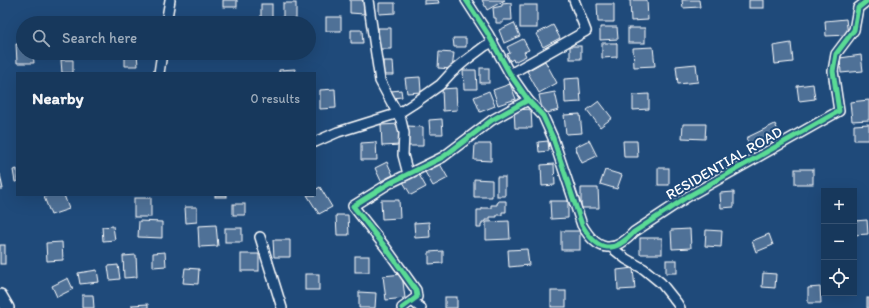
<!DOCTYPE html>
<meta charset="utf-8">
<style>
body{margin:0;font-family:Itim,sans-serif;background:#244365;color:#f1f3f6}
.controls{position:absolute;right:12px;bottom:12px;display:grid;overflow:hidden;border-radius:0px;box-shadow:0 4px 16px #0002}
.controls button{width:36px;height:36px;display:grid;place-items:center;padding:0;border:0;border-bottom:1px solid #365272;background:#17385c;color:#f1f3f6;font:20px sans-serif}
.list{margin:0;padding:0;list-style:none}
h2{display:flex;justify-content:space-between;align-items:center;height:52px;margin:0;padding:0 16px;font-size:17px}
h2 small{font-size:13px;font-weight:400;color:#9eacbb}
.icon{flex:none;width:22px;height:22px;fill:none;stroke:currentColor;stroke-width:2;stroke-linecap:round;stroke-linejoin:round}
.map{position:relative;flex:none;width:869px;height:308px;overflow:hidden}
.search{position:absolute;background:#17385c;box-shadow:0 4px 16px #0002;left:16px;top:16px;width:300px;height:44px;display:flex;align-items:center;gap:10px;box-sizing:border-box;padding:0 14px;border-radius:22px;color:#9eacbb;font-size:15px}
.panel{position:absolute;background:#17385c;box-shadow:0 4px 16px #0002;left:16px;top:72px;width:300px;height:124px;border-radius:0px}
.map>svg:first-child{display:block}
</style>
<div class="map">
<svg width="869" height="308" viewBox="0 0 869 308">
<rect width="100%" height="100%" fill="#1f4a7a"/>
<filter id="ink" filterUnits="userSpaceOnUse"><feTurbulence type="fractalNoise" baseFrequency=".025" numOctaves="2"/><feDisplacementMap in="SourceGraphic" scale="8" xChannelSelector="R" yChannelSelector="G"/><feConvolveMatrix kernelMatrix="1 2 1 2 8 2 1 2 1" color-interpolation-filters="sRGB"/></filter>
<g filter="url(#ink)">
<g fill="#507197" stroke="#fff">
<rect x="223" y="0" width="14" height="7"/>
<polygon points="350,0 364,0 364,14 350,13"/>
<polygon points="424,0 438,0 439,3 424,4"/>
<polygon points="482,0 505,0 487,10"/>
<polygon points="630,0 647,0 648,20 631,21"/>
<polygon points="682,0 699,0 700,7 683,8"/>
<rect x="749" y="0" width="15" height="8"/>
<rect x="283" y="3" width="13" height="16"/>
<polygon points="379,3 395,3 395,13 379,14"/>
<polygon points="511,3 512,20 503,20 503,23 496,23 496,18 494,18 493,8 502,6 502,4"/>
<rect x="261" y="4" width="11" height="16"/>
<polygon points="597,4 614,4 614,22 598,22"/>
<rect x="520" y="5" width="17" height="23"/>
<rect x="176" y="16" width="16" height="7"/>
<rect x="326" y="17" width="15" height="14"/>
<polygon points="846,19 848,35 826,36 825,21"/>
<polygon points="514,23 520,36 504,43 499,30"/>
<polygon points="553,25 560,38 543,47 536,34"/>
<polygon points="600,27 617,27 618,39 600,40"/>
<polygon points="378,28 391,28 391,49 379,49"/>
<rect x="628" y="28" width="17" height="15"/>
<polygon points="351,30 362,30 363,43 351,43"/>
<polygon points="453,38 466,38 466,47 454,47"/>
<polygon points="523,39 529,50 524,52 526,56 514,62 513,59 510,61 507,54 510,53 507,47"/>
<polygon points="602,43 617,43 617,57 602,58"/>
<polygon points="791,43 793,62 775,64 773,46"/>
<polygon points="16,44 23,44 23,53 33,53 34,63 17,63"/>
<rect x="570" y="46" width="11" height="13"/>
<polygon points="653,47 655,66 634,67 633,48"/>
<polygon points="439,52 454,53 452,69 438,68"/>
<polygon points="125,53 137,53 138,66 125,66"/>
<polygon points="861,55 863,71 841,73 840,58"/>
<polygon points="61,60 73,60 73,73 62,73"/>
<polygon points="383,61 393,61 394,75 383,75"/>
<polygon points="545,61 557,83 539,93 527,71"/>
<polygon points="696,64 698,82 678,84 676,66"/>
<rect x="480" y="68" width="9" height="15"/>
<polygon points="295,69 295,73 279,73 279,70"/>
<polygon points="463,70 476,70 477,89 464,89"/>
<polygon points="420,77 421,92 407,93 405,78"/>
<polygon points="579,78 581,102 565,103 564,79"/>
<polygon points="510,84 516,99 498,105 493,90"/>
<polygon points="813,84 815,99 799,101 797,86"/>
<polygon points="456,88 457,110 443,111 442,89"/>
<polygon points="335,89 336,108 320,109 320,90"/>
<polygon points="401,90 402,97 392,98 391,91"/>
<polygon points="489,91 495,106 480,112 474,97"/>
<polygon points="555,92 559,110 543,114 539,95"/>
<polygon points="649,94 649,109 633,110 633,95"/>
<polygon points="869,100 869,120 852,121 850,102"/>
<polygon points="599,101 612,118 600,127 587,110"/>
<polygon points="531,109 532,128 515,128 514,110"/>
<polygon points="580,114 582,133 566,134 564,115"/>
<polygon points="442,119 443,134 430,134 429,120"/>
<polygon points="399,124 400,145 382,146 381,125"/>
<polygon points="683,124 706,124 705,139 682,138"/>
<polygon points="775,124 781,137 751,150 746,138"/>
<polygon points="869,124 869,140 854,140 854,125"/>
<polygon points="408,126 423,127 423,146 407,146"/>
<polygon points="589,140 597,156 582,163 575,147"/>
<polygon points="548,141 549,151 539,152 538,142"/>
<polygon points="623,141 637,141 638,157 624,157"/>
<polygon points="376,142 377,160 361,160 361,143"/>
<polygon points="475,144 491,144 491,161 474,160"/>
<polygon points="387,162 393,175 381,181 375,168"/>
<polygon points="440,164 448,178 433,186 425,172"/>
<polygon points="554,164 555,185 542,186 541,165"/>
<rect x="658" y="168" width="11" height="17"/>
<polygon points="17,169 17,182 15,182 13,170"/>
<rect x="795" y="169" width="18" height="15"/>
<polygon points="605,170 622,175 617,189 600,184"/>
<polygon points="418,173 426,187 411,195 403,182"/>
<polygon points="0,174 3,189 0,189"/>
<rect x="497" y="177" width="8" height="19"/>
<polygon points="474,179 492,180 492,197 474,197"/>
<polygon points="320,187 332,207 319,214 307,195 315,195 315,190"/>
<polygon points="581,188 598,188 599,208 581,208"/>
<polygon points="734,192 734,207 721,208 720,193"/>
<polygon points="48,195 64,195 69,209 51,215 44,197"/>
<rect x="215" y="195" width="12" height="2"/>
<rect x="134" y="198" width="17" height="19"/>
<polygon points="381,200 399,200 400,218 382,219"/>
<polygon points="498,201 506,201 506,212 502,212 502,215 497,215 497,217 490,217 490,220 485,220 485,222 482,222 482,224 481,224 481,228 477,228 477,210 482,210 482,208 491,208 491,205 497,205 497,203 498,203"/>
<polygon points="550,201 568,201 568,218 551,219"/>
<rect x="233" y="204" width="12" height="11"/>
<polygon points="185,207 197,207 197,222 186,223"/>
<polygon points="336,215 348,215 349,235 337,235"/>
<polygon points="867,220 868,234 854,235 854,221"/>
<polygon points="139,221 162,222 162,238 138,237"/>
<polygon points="509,221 510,239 486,240 486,222"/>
<polygon points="429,222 430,237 415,238 414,223"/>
<polygon points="216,225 218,246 199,247 198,226"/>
<polygon points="113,226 115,240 103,241 102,227"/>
<rect x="225" y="228" width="17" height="14"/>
<polygon points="690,229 691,248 672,249 671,230"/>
<polygon points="706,230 722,231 721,247 705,246"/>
<rect x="561" y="231" width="19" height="19"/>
<polygon points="769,234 773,245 756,252 752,241"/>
<rect x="640" y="238" width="22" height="16"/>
<polygon points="273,240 290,240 290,257 274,257"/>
<polygon points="62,242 63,260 47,261 46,243"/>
<rect x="0" y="245" width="5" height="19"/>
<polygon points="527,249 529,265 509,267 508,250"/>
<polygon points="443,251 443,263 429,264 429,252"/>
<polygon points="165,252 166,266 153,267 153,253"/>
<rect x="241" y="254" width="18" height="17"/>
<polygon points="136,255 137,277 124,278 123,256"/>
<rect x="355" y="256" width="14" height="16"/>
<rect x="666" y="260" width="11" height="13"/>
<polygon points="118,265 120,279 110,280 108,266"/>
<polygon points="185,268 199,269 198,284 183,283"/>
<polygon points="633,268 635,289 618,290 617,270"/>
<polygon points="97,270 99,282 80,284 78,273"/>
<polygon points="763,273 776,274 775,288 762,287"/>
<rect x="305" y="274" width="14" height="16"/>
<polygon points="402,274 405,298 386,300 383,276"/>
<polygon points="68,278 73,289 57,297 52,286"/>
<polygon points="820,287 821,303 808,303 808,288"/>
<rect x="551" y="291" width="15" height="16"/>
<polygon points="359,292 376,293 375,308 359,308"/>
<polygon points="82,295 93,295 94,308 82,308"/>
<rect x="445" y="297" width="12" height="11"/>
<rect x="867" y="298" width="2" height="10"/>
<polygon points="148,304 148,308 132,308 132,305"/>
</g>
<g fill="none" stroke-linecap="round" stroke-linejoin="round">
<g stroke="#fff" stroke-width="12">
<g id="minor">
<polyline points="368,0 380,81 401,120 404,133 403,155 408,174"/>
<path d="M466,0L488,34L510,74L528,100L543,116L553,138L582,225C597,251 613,255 634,232L687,197L839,111L833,71L836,54L854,30L858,8L868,0"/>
<polyline points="166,23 170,0"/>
<polyline points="159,73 162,53"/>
<polyline points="510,74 586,31 574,0"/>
<polyline points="315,142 338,132 399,113 413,104 440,85 452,72 465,61 485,46 493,42"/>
<polyline points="260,237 282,308"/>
<polyline points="611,247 626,259 644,269 661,283 677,303 680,308"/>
<polyline points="412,301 421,308"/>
<polyline points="402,308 417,297 416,290 386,248 353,206 390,183 443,157 492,120 528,100"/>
</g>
</g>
<g stroke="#fff" stroke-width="16">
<polyline id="secondary" points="0,296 7,308"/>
</g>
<use href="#minor" stroke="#1f4a7a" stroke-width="9"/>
<use href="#secondary" stroke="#1f4a7a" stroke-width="13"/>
<g stroke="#1f4a7a" stroke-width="8">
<g id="cycleway">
<path d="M466,0L488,34L510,74L528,100L543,116L553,138L582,225C597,251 613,255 634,232L687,197L839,111L833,71L836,54L854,30L858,8L868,0"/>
<polyline points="402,308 417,297 416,290 386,248 353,206 390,183 443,157 492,120 528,100"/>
</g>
</g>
<use href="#cycleway" stroke="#5adb95" stroke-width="5"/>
</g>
</g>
<g text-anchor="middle" stroke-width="4" stroke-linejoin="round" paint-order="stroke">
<g font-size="15" fill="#fff" stroke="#1f4a7a">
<text transform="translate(724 163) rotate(-30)" y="5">RESIDENTIAL ROAD</text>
</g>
</g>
</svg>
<div class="controls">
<button>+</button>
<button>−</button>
<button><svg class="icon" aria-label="locate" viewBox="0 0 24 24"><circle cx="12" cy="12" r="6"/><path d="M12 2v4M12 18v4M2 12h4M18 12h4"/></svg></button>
</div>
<div class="search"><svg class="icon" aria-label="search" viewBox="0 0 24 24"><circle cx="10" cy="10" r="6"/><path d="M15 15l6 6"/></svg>Search here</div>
<section class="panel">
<h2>Nearby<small>0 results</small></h2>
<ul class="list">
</ul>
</section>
</div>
